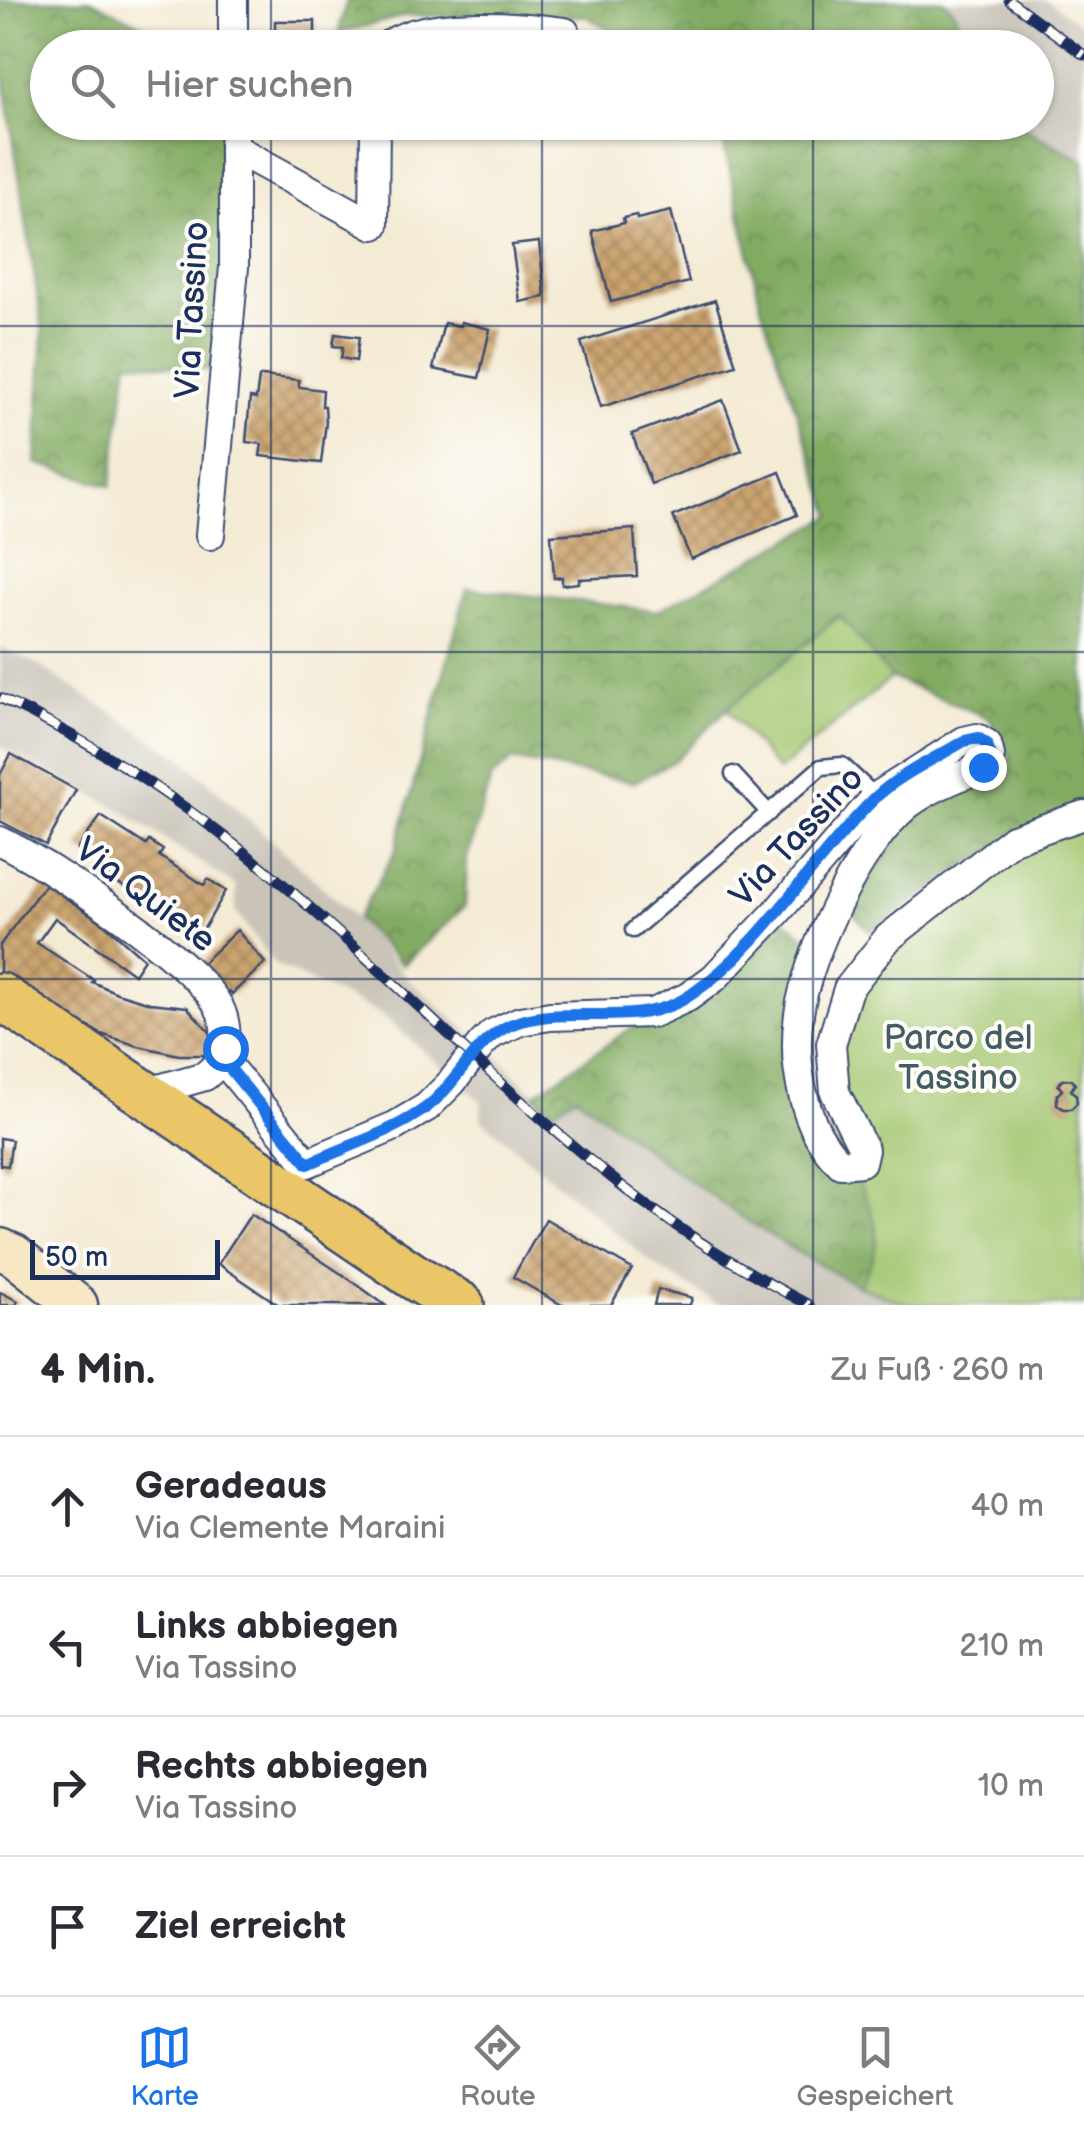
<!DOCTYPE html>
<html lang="de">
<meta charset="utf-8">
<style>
body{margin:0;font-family:"Balsamiq Sans",sans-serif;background:#f7f7f7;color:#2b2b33}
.scale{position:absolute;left:30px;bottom:25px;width:190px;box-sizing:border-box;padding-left:10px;border:5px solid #1b2f5e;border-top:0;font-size:28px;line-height:35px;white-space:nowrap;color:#1b2f5e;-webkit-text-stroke:8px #fdfcf7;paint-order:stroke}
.stop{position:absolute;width:30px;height:30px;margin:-22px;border:8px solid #1a73e8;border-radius:50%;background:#fff}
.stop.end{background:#1a73e8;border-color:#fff;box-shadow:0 2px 10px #0008}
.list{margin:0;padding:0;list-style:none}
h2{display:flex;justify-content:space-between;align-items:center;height:130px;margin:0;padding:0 40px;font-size:42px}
h2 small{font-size:32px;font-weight:400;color:#7c7c81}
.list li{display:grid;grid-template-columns:65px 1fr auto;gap:30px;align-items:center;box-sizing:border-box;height:140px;padding:0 40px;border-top:2px solid #e1e1e2}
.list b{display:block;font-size:38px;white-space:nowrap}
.list p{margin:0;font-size:32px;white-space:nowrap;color:#7c7c81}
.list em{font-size:32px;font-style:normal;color:#7c7c81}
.icon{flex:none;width:55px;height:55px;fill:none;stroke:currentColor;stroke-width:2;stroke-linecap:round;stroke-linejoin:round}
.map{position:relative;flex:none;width:1084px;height:1305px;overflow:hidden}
.search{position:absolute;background:#fff;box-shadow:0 2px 8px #0004;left:30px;right:30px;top:30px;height:110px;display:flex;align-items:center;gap:25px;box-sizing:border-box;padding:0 35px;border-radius:55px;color:#7c7c81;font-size:38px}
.sheet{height:690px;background:#fff}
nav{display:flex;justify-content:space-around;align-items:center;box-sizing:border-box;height:140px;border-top:2px solid #e1e1e2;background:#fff;font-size:28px;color:#7c7c81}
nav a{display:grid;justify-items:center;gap:5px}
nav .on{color:#1a73e8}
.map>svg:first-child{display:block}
</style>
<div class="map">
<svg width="1084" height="1305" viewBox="0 0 1084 1305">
<defs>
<pattern id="forest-crowns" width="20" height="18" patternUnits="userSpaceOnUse" patternTransform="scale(2.5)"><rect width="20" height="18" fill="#82ab62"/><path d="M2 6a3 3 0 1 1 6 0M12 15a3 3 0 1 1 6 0" fill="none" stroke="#6a8c54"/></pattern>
<pattern id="building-cross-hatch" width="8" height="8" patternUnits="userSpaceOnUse" patternTransform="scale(2.5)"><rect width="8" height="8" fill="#cca46f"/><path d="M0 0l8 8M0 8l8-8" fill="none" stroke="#a5865e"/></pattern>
</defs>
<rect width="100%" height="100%" fill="#fdfcf7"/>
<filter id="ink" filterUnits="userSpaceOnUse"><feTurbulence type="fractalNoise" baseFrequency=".01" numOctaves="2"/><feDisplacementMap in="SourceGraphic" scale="20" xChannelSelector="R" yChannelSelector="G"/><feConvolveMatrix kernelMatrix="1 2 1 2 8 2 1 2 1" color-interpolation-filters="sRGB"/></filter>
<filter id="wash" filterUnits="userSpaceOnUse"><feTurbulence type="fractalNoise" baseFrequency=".0048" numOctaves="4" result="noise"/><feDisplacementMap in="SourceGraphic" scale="40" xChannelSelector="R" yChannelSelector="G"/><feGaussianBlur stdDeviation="2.25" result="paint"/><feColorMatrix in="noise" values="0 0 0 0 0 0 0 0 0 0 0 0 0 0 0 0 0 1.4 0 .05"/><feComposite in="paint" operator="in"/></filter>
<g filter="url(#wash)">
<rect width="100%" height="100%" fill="#f4ebd5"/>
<g fill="#c9c3b8">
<polygon points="943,0 1047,0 1084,27 1084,161 1014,123 1036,122 1036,48 962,47 956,13"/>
<polygon points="0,647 35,663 183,759 357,919 410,981 509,1068 551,1110 575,1095 708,1197 808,1259 859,1286 911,1305 719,1305 654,1265 481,1119 481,1101 381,1014 274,964 236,912 236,886 116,807 0,746"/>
</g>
<g fill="url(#forest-crowns)" stroke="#4e6d60" stroke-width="2.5">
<polygon points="0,0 91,0 187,47 48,48 48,122 228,123 221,371 128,361 111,486 36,463 43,331 0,54"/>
<polygon points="347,0 943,0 956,13 962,47 641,47 585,16 405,16 338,33"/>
<polygon points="719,123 1014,123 1084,161 1084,814 976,859 870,931 847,907 922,808 1012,757 989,718 891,678 839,616 727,709 674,761 634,782 512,760 491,778 467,858 465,906 403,965 357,919 395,852 467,588 658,611 832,516 762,310"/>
<path d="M776,913L818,947L805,1101C829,1135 880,1198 878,1242C877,1259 868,1272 859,1286C753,1232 669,1167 576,1095L551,1111L535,1094L653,1013Z"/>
</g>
<g fill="#a3c670" stroke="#5f7a67" stroke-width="2.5">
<polygon points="840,616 891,678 778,771 727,709"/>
<path d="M1084,815V1305H911L859,1286C891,1235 873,1215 851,1165L861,1162L835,1092L848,989L983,862Z"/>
</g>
<g id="blocks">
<g fill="url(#building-cross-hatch)">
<rect x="275" y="21" width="40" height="27"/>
<polygon points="671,211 689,282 611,302 592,231 624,223 623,218 636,215 637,219"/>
<polygon points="539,242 545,297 520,302 512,245"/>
<polygon points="715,300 736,365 601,407 581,342"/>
<polygon points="461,322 490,329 479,378 433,369 444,323 460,326"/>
<polygon points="335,334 359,337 356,361 341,358 343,347 333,346"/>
<polygon points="262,376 299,380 299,387 323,390 322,406 325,406 326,422 321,463 260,456 262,444 246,442 250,398 256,399 259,378"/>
<polygon points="723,400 742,450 651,484 632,434"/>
<polygon points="780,472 797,515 691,559 673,516"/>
<polygon points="634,529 637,576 579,579 579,583 562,585 562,577 554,578 551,535"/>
<polygon points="11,754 76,790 46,845 0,821 0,775"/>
<polygon points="101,816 146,845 149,841 163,850 159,856 204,885 208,879 226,891 202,932 161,902 157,909 101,872 106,865 77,849"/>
<polygon points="45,884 103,923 144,959 134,974 55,918 37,943 94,980 92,982 117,993 150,1003 187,1007 216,1039 210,1055 179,1055 138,1046 101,1034 0,975 0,945"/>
<polygon points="237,930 265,963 232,994 230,991 225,995 200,965"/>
<polygon points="1071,1079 1075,1084 1071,1090 1076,1095 1077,1103 1071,1109 1063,1109 1057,1104 1057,1095 1062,1090 1058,1085 1062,1080"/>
<polygon points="0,1138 12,1140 8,1166 0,1165"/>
<polygon points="251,1214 352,1281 385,1305 279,1305 218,1264"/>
<polygon points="546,1219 632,1269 611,1305 562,1305 513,1277"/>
<polygon points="658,1289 692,1298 690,1305 654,1305"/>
<polygon points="0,1292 18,1301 16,1305 0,1305"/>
</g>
</g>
</g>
<g filter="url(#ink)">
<use href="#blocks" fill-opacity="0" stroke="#3c4b70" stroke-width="2.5"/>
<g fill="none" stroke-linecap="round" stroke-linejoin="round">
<g stroke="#3c4b70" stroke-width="19">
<g id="lane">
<polyline points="733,774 769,813"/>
<polyline points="633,930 821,767 842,765 876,797"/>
</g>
</g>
<g stroke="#3c4b70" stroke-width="32">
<g id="street">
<polyline points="233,48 233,0"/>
<path d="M385,48C418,17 521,26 565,32"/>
<polyline points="234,148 374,225 375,122"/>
<polyline points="210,535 234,267 234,122"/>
<path d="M0,841C50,865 196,961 219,1007C228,1025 226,1041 223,1060L205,1076L145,1093"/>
<polyline points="223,1060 307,1163"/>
<path d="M307,1163L395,1126L427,1107L451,1083L482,1044L492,1034L520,1021L550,1016L653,1013L688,997L714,978L776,913L876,797L964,741L977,738L987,744L990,756L983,767C958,777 929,788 907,805C860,844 807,954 799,1014C792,1064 803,1130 841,1164L861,1162L864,1150L835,1092L831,1044L848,989L888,938L1013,839L1084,815"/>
</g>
</g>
<g stroke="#3c4b70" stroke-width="45">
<polyline id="secondary" points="0,1249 14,1255 77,1305"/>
</g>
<g stroke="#3c4b70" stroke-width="50">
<polyline id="primary" points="0,996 413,1276 461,1305"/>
</g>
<use href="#lane" stroke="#fff" stroke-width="14"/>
<use href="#street" stroke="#fff" stroke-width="28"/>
<use href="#secondary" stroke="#f7e8c3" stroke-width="40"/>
<use href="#primary" stroke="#eac669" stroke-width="45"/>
<g stroke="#1b2f5e" stroke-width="11">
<g id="rail">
<polyline points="1009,0 1084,55"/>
<path d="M0,698C103,747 197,811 284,885C409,991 522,1113 654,1210C703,1246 756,1277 809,1305"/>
</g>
</g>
<use href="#rail" stroke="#fdfcf7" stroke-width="8" stroke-dasharray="22" stroke-linecap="butt"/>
</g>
</g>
<g fill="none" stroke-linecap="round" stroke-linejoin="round" filter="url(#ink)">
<path stroke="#1a73e8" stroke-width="12" d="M225,1048L223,1060L308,1164L317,1160C353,1144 395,1131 427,1107C462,1080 476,1034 521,1021C578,1005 642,1030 692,994C765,943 811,861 874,799C898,775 935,759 964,741L978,738L987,744L990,756L983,767"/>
</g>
<path fill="none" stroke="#1b2f5e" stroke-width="2.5" stroke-opacity="0.55" d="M271,0V48M542,0V48M813,0V48M271,122V1305M542,122V1305M813,122V1305M0,326H1084M0,652H1084M0,979H1084"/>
<g text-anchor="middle" stroke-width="8" stroke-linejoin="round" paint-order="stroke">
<g font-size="35" fill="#1b2f5e" stroke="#fdfcf7">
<text transform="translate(191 310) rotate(-87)" y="12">Via Tassino</text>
<text transform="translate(796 836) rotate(-47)" y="12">Via Tassino</text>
<text transform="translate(146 894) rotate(37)" y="12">Via Quiete</text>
</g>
<g font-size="35" fill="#445c63" stroke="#fdfcf7">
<text x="958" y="1049">Parco del<tspan x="958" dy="40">Tassino</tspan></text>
</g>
</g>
</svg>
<div class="scale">50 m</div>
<div class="stop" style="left:225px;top:1048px"></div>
<div class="stop end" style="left:983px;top:767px"></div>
<div class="search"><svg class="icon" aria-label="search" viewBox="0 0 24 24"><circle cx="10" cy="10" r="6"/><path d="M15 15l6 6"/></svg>Hier suchen</div>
</div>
<section class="sheet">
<h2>4 Min.<small>Zu Fuß · 260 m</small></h2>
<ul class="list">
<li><svg class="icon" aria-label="ahead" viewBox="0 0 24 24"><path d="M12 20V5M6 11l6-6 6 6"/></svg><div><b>Geradeaus</b><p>Via Clemente Maraini</p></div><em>40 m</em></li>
<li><svg class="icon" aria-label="left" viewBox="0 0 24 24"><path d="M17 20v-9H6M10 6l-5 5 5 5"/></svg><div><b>Links abbiegen</b><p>Via Tassino</p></div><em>210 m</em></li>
<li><svg class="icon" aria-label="right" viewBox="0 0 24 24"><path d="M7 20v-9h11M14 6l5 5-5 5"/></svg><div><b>Rechts abbiegen</b><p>Via Tassino</p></div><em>10 m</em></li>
<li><svg class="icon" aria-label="arrive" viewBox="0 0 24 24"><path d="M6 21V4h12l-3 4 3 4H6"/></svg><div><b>Ziel erreicht</b></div></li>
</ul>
</section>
<nav>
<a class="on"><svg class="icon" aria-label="map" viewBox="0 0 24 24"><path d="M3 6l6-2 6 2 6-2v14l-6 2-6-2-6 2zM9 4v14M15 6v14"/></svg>Karte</a>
<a><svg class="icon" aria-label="directions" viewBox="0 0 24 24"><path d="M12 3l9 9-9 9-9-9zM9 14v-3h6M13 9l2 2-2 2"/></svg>Route</a>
<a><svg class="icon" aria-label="saved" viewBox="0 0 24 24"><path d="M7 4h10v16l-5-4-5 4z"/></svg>Gespeichert</a>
</nav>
